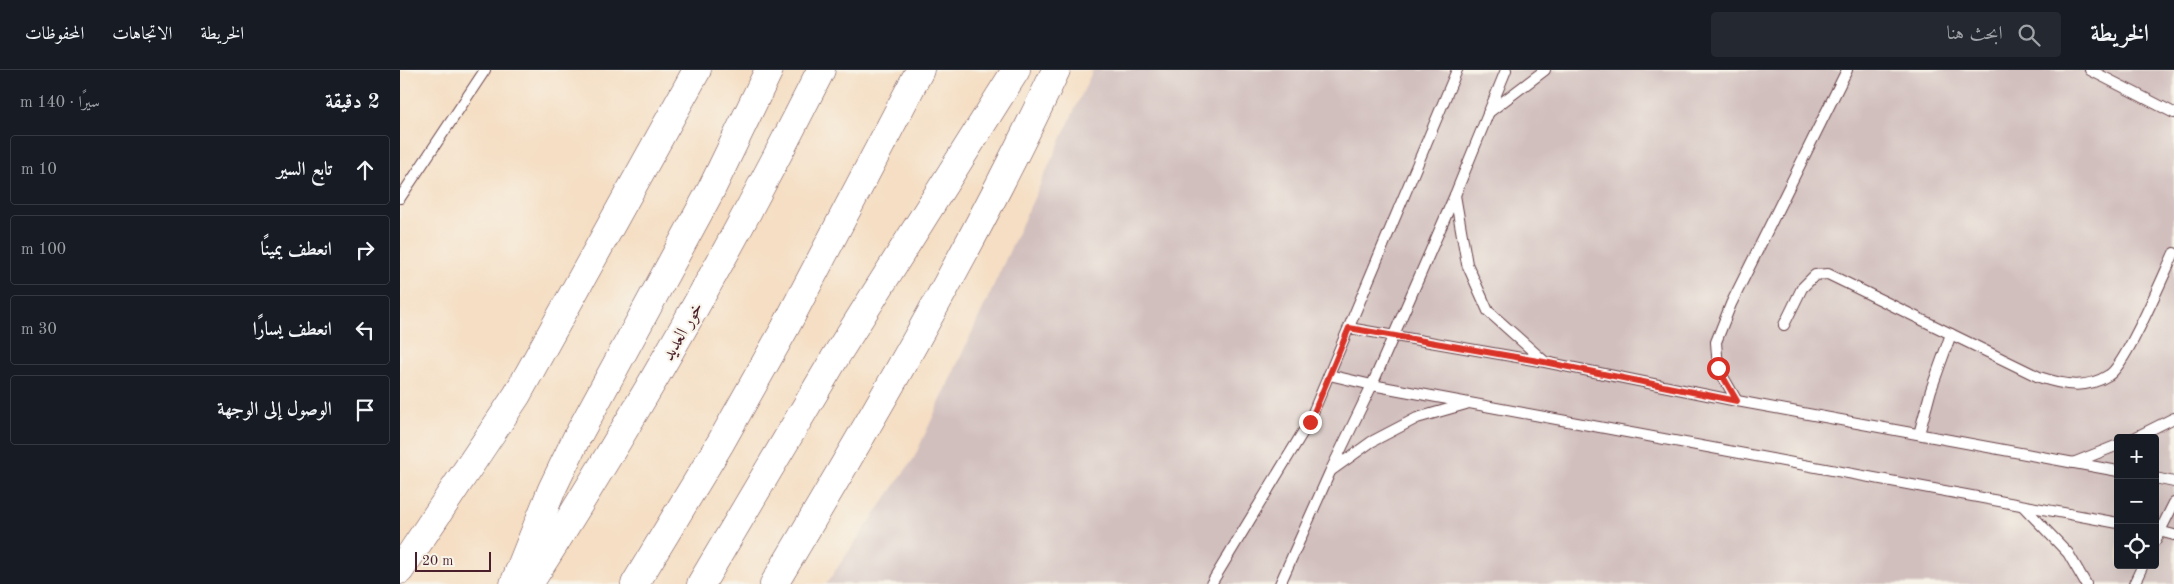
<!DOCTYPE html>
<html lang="ar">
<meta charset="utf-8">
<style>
body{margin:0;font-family:"Old Standard TT",Amiri,serif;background:#242831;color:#f1f3f6;direction:rtl}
.controls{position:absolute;right:15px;bottom:15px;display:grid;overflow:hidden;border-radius:5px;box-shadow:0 5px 20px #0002}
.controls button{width:45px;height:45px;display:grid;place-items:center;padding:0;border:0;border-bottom:1px solid #363941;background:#171b24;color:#f1f3f6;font:25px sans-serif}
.scale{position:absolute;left:15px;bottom:12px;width:76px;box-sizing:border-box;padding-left:5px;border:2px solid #4a1f2b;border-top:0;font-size:14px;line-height:18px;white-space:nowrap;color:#4a1f2b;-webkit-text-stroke:4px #f7f3e8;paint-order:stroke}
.stop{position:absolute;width:15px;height:15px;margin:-11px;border:4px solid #d93025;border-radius:50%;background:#fff}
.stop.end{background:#d93025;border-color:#fff;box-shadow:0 1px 5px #0008}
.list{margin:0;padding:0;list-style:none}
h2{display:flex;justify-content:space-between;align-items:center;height:65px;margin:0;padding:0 20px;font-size:21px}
h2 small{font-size:16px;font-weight:400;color:#9ea1a6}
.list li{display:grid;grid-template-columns:32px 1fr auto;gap:15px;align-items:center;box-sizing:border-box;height:70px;margin:0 10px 10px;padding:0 10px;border:1px solid #363941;border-radius:5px}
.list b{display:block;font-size:19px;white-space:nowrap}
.list em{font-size:16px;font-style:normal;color:#9ea1a6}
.icon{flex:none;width:28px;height:28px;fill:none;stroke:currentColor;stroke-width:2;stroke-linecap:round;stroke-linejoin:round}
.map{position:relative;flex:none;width:1774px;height:514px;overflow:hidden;direction:ltr}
header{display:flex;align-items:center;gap:30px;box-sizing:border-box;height:70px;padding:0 25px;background:#171b24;border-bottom:1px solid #363941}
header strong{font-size:24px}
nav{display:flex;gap:28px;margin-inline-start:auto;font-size:18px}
.search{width:350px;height:45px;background:#242831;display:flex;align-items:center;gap:12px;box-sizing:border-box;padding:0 18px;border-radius:5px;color:#9ea1a6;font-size:19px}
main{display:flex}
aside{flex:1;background:#171b24}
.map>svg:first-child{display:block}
</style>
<header>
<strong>الخريطة</strong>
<div class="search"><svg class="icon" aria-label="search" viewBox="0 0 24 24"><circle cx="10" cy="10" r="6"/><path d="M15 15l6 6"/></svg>ابحث هنا</div>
<nav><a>الخريطة</a><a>الاتجاهات</a><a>المحفوظات</a></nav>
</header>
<main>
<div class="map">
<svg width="1774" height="514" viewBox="0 0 1774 514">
<rect width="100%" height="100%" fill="#f7f3e8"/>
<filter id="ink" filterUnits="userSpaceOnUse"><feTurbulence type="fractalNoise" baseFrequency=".02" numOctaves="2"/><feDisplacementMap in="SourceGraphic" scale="10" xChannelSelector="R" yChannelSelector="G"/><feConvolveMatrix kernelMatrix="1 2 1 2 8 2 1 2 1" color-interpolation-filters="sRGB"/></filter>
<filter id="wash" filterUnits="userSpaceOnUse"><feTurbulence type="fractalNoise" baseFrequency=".0096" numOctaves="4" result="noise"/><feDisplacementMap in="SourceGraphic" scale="20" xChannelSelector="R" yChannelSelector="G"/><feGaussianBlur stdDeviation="1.12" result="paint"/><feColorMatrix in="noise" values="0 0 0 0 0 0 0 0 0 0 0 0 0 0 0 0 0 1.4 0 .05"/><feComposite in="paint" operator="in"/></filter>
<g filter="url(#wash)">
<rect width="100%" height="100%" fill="#f5dec3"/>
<path fill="#d1bfbe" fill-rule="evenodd" d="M693,0H1774V514H426L514,388ZM1718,368H1755V495H1718Z"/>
</g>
<g filter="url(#ink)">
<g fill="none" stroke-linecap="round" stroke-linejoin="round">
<g stroke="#643c42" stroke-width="12">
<g id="lane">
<polyline points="1690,0 1774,43"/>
<polyline points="1088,43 1145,0"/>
<polyline points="1055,125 1067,194 1088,241 1144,291"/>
<polyline points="0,128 85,0"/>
<path d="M1384,255L1402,218L1415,205L1428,204L1639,307C1664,315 1685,320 1709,305C1726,295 1763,206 1774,183"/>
<polyline points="949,258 1145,292 1337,331 1718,401"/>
<polyline points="929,305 972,315 1718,453"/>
<polyline points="1337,331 1318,298 1316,272 1331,234 1447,0"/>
<polyline points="1519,364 1531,320 1551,264"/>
<polyline points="1734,368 1774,348"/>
<polyline points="1673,393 1718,375"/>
<polyline points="932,400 971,372 1017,348 1066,334"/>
<polyline points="1755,408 1774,412"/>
<polyline points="1623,436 1668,483 1686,514"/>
<polyline points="1755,460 1774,465"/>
<polyline points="1755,471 1774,433"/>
<polyline points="811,514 909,352 1057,0"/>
<polyline points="880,514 930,402 972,315 1055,125 1106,0"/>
<polyline points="1734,514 1743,495"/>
</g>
</g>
<g stroke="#643c42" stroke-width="29">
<g id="highway">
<polyline points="0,500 117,325 297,0"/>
<polyline points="114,514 152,419 176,369 311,120 369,0"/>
<path d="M129,514C235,348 333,176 421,0"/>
<polyline points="235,514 321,372 385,258 520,0"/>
<polyline points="301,514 436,286 616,0"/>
<path d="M374,514C474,346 573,177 656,0"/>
</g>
</g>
<use href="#lane" stroke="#fff" stroke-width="10"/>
<use href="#highway" stroke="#fff" stroke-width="28"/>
</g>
</g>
<g fill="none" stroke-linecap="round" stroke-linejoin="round" filter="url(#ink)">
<polyline stroke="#d93025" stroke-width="6" points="910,352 949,258 1144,292 1337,331 1318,298"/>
</g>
<g text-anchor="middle" stroke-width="4.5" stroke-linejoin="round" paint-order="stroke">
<g font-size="18" fill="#4a1f2b" stroke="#f7f3e8">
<text transform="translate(282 261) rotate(-60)" y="6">خور العديد</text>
</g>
</g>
</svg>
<div class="controls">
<button>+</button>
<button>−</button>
<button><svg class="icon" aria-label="locate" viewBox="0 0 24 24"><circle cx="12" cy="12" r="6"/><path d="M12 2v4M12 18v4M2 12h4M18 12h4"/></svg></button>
</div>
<div class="scale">20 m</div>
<div class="stop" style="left:1318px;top:298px"></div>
<div class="stop end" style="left:910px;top:352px"></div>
</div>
<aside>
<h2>2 دقيقة<small>سيرًا · 140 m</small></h2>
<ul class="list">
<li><svg class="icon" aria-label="ahead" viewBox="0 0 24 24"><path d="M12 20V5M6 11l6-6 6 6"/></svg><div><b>تابع السير</b></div><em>10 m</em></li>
<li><svg class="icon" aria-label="right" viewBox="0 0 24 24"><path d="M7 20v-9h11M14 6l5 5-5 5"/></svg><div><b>انعطف يمينًا</b></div><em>100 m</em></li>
<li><svg class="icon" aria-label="left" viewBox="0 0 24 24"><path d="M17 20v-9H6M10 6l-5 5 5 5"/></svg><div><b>انعطف يسارًا</b></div><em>30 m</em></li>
<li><svg class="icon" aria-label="arrive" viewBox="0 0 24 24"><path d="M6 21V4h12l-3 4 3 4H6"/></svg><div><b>الوصول إلى الوجهة</b></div></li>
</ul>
</aside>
</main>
